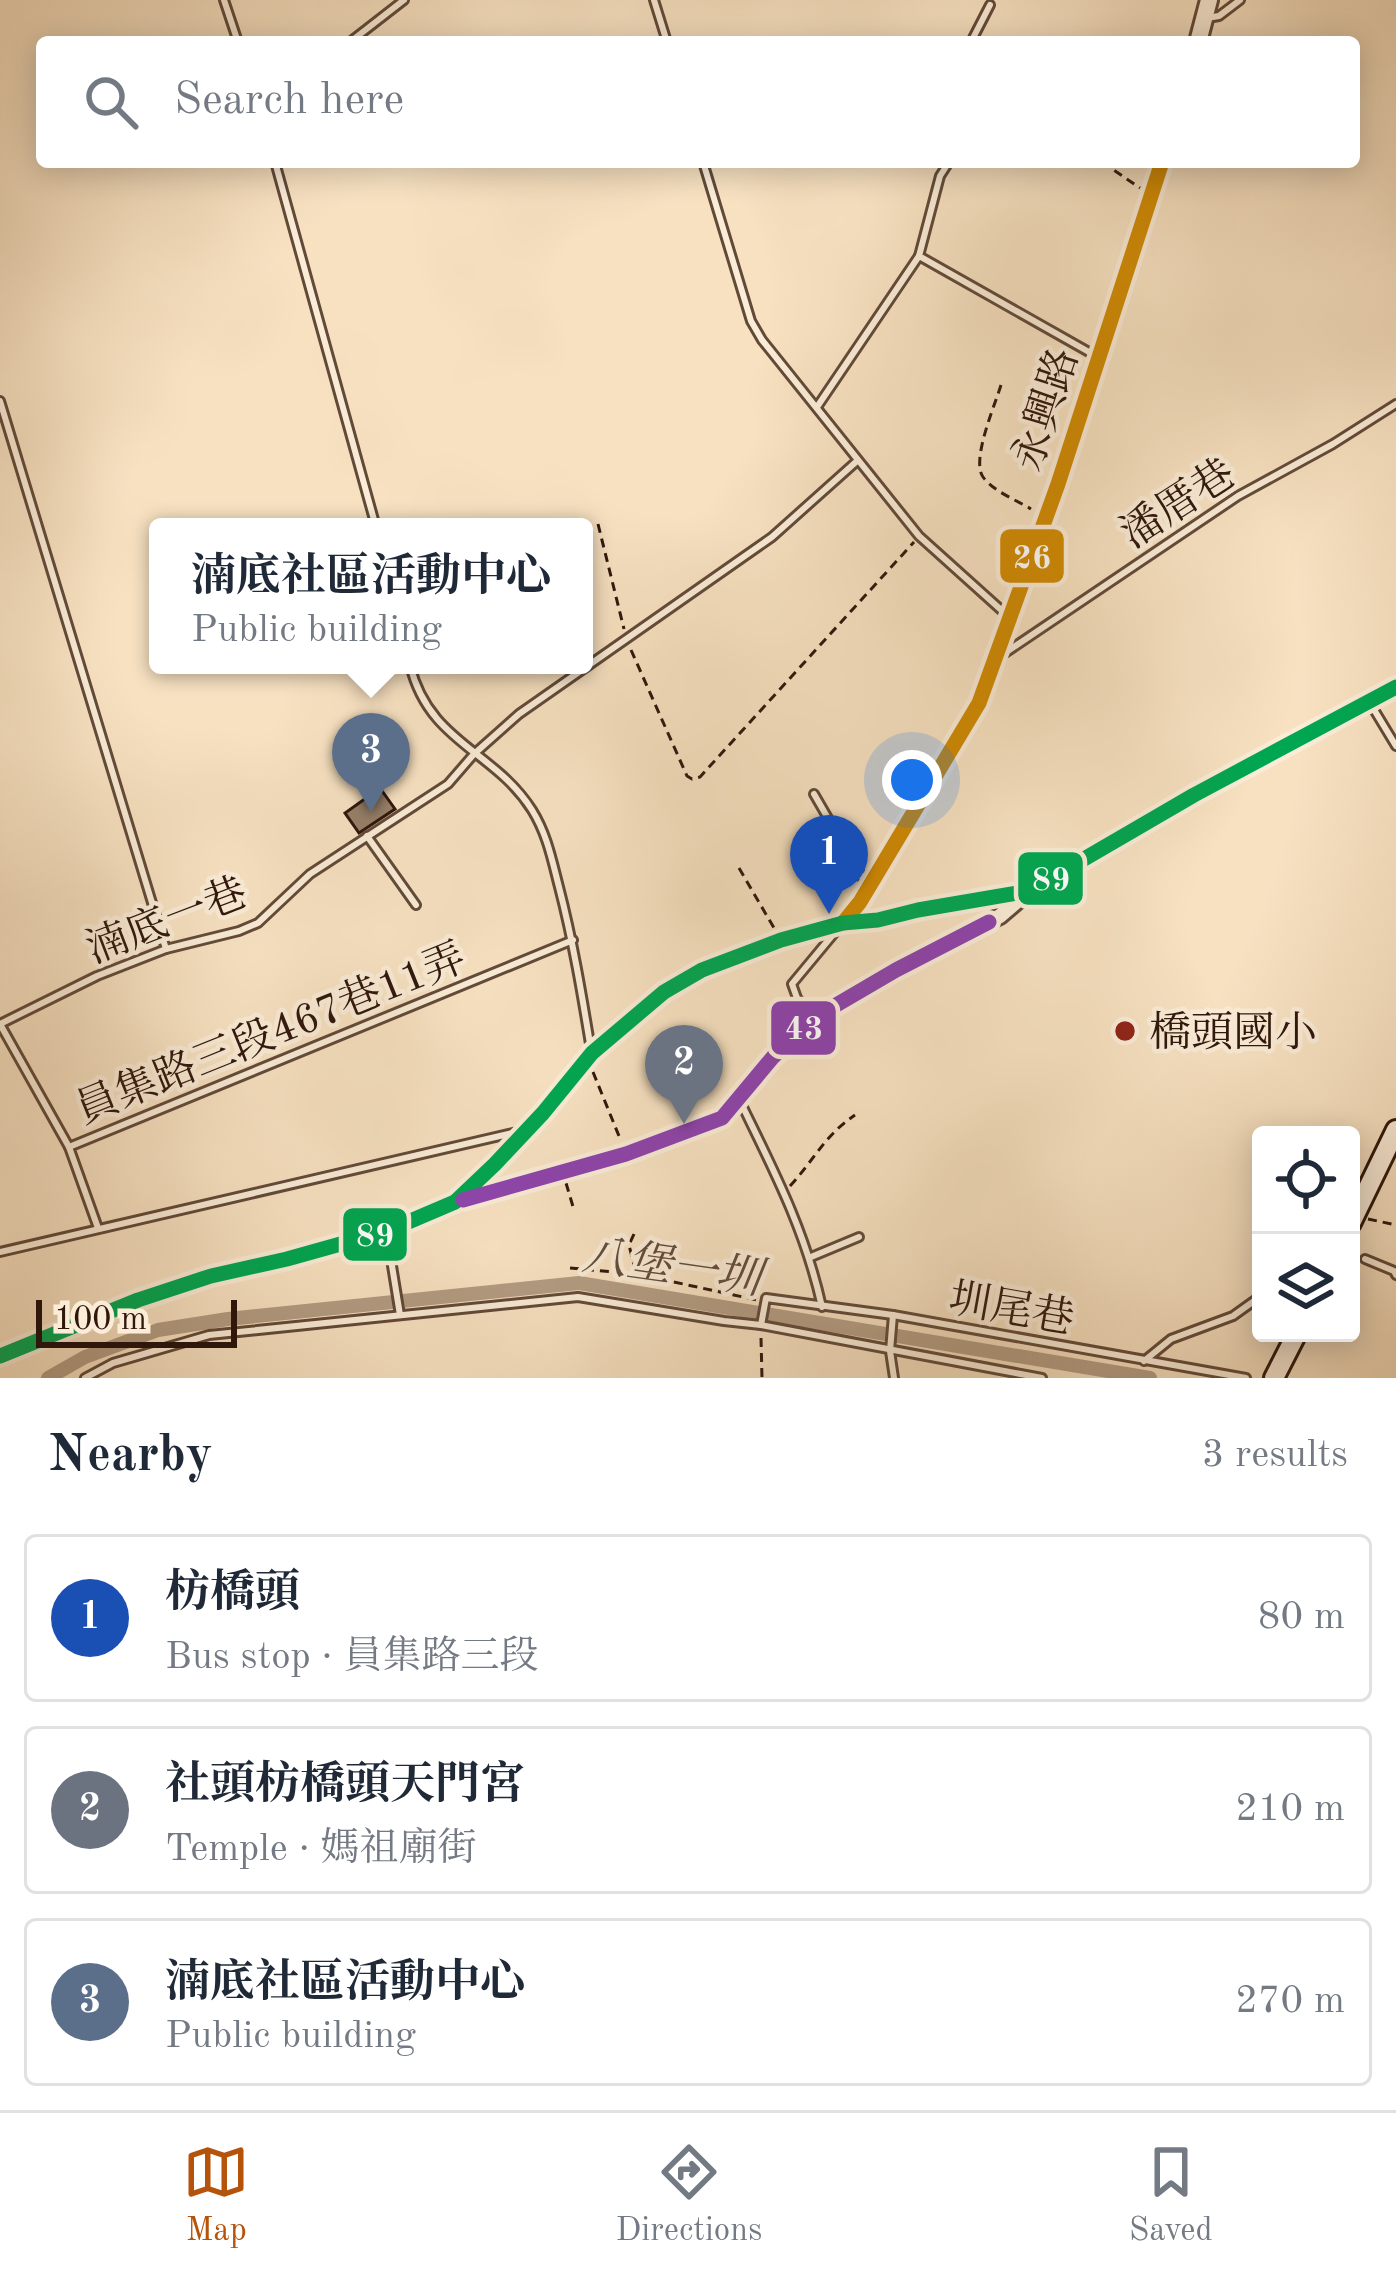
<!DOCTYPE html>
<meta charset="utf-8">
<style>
body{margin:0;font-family:"Old Standard TT","Noto Serif TC",serif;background:#f2f2f3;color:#1f2937}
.controls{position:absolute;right:36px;bottom:36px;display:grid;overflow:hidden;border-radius:12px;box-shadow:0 6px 30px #0003}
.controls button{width:108px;height:108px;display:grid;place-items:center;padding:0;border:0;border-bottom:3px solid #e0e1e3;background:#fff;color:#1f2937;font:60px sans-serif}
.scale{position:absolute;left:36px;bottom:30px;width:201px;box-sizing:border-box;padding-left:12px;border:6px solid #30170c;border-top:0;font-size:33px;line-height:42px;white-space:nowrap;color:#30170c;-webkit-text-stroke:9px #faecd7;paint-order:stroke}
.you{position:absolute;left:912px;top:780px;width:42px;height:42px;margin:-30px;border:9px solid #fff;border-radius:50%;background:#1a73e8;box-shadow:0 0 0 18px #1a73e833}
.badge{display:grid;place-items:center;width:78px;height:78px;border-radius:50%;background:#b45309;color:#fff;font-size:39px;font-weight:700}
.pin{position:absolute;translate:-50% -99px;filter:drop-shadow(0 3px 6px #0008)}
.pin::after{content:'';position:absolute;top:63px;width:42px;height:36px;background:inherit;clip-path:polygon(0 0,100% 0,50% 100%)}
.popup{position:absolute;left:149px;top:518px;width:444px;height:156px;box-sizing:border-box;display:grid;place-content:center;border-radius:12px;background:#fff;filter:drop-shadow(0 3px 9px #0005);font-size:39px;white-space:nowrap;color:#747a83}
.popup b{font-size:45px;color:#1f2937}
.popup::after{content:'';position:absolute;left:50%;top:100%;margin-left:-24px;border:24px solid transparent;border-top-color:#fff}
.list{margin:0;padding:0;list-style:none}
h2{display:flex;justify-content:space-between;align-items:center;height:156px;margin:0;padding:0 48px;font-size:51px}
h2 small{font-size:39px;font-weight:400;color:#747a83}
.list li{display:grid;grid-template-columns:78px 1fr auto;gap:36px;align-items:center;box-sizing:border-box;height:168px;margin:0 24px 24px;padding:0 24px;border:3px solid #e0e1e3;border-radius:12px}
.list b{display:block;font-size:45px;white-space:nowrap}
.list p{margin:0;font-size:39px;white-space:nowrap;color:#747a83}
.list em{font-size:39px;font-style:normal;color:#747a83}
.icon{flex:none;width:66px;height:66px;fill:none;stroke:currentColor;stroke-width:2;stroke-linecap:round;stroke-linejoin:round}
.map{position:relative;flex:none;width:1396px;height:1378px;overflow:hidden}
.search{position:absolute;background:#fff;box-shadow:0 6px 30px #0003;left:36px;right:36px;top:36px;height:132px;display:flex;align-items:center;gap:30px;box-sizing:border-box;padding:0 42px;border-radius:12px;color:#747a83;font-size:45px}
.sheet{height:732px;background:#fff}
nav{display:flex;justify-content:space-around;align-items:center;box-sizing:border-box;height:168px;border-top:3px solid #e0e1e3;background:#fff;font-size:33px;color:#747a83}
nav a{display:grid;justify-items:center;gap:6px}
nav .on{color:#b45309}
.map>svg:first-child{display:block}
</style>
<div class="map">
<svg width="1396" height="1378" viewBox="0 0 1396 1378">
<rect width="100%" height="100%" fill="#f7e1c1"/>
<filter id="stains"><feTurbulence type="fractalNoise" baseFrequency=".00167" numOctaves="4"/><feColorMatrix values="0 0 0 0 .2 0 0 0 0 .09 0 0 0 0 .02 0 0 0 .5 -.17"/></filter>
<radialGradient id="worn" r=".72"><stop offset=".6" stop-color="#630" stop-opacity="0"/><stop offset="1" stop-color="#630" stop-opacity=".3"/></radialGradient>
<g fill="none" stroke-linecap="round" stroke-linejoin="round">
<polyline stroke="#b39c83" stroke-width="14" points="48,1378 85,1357 158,1330 228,1319 579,1283 1150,1378"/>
</g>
<polygon fill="#97806a" stroke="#30170c" stroke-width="3" points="380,788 395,809 359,833 345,813"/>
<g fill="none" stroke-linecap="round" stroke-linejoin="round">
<g stroke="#624a39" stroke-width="12">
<g id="service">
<polyline points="224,0 238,42"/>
<polyline points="654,0 667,42"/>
<polyline points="1207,18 1219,16 1240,0"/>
<polyline points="350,42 404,0"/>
<polyline points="971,42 990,5"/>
<polyline points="275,162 376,527"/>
<polyline points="703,162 751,321 762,340 919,536 1009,617"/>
<polyline points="949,162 940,176 919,256 1096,356"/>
<polyline points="0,401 166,949"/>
<polyline points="817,407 919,256"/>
<polyline points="999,657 1238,496 1333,444 1396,404"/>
<path d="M410,665C429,743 494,750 532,810C547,834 552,860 559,887C573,941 582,995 591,1050"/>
<polyline points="1370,703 1396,746"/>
<polyline points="814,794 866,884"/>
<polyline points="367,836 416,905"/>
<polyline points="811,1015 797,998 792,984 836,931"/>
<polyline points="0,1024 97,976 166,949 239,931 258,923 310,874 448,784 474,754 519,714 772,537 857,461"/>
<polyline points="0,1024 69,1147"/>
<path d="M740,1101C774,1171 805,1230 822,1307"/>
<polyline points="98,1228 69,1147 573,940"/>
<polyline points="387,1235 400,1315"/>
<polyline points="0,1252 517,1132"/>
<polyline points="811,1257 859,1237"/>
<polyline points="1365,1259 1394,1271 1396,1275"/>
<polyline points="893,1315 890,1351 894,1378"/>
<polyline points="761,1325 766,1298 893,1315 1246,1378"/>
<polyline points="1144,1361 1171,1339 1233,1316 1261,1296"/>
<polyline points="85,1378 113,1363 209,1335 578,1297 724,1321 761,1325 1042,1378"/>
</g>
</g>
<g stroke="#624a39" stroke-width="20">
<g id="minor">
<polyline points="843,923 878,920 918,910 1029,891 1194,795 1396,687"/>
<polyline points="460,1200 626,1154 722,1118 773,1057 814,1018 896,970 1000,916 1029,891"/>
</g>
</g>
<g stroke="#624a39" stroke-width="22">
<g id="tertiary">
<polyline points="1198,42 1209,0"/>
<polyline points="0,1356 138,1300 211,1276 287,1259 387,1231 455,1202 495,1164 543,1113 592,1053 664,992 702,970 781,940 843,923 860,902 979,703 1058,484 1162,162"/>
</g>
</g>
<g stroke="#30170c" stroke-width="24">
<g id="secondary">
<polyline points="1351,1223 1396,1130"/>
<polyline points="1274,1378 1297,1333"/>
</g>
</g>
<g stroke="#30170c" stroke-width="3" stroke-dasharray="9 6" stroke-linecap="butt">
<polyline points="1102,162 1140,188"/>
<path d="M1001,385C995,405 971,460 983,477C993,491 1016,500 1031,509"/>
<polyline points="598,524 624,629"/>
<polyline points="631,650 687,776 692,779 700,777 914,542"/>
<polyline points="739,868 774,928"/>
<polyline points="593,1072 621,1141"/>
<polyline points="566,1183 574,1210"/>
<path d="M790,1186C814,1160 825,1135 855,1115"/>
<polyline points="1368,1219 1396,1225"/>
<polyline points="634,1234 629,1245 636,1273"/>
<polyline points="570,1268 637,1274 757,1300"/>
<polyline points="1058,1332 1061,1289"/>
<polyline points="761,1338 762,1378"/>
</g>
<use href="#service" stroke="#faecd7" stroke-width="6"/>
<use href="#minor" stroke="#faecd7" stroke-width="14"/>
<use href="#tertiary" stroke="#faecd7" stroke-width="16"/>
<use href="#secondary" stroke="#faecd7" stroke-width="18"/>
<g stroke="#faecd7" stroke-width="24">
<polyline id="bus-1" points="843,923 860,902 979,703 1058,484 1162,162"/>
</g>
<g stroke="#faecd7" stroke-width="24">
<polyline id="bus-2" points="0,1356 138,1300 211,1276 287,1259 387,1231 455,1202 495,1164 543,1113 592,1053 664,992 702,970 781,940 843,923 878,920 918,910 1029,891 1194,795 1396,687"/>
</g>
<g stroke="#faecd7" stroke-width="24">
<polyline id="bus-3" points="463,1200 626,1154 722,1118 773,1057 814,1018 896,970 989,922"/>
</g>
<use href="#bus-1" stroke="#cf8902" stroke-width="15"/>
<use href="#bus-2" stroke="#00a651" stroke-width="15"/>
<use href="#bus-3" stroke="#8e44ad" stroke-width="15"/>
</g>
<circle fill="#8f2418" stroke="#faecd7" stroke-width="4.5" cx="1125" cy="1031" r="12"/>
<g text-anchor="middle" stroke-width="9" stroke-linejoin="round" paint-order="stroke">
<g font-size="42" fill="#30170c" stroke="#faecd7">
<text transform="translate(1044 409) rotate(-72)" y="15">永興路</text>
<text transform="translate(1177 502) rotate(-33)" y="15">潘厝巷</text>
<text transform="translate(166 919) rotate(-21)" y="15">湳底一巷</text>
<text transform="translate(270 1032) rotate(-22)" y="15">員集路三段467巷11弄</text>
<text transform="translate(1012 1307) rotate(10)" y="15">圳尾巷</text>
</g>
<g font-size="42" fill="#30170c" stroke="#faecd7" text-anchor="start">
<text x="1149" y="1046">橋頭國小</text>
</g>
<g font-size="45" font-style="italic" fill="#644c3c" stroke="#faecd7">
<text transform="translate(672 1265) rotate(8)" y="16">八堡一圳</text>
</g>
</g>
<g stroke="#faecd7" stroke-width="4.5">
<rect x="998" y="527" width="68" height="58" rx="12" fill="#cf8902"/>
<rect x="1016" y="850" width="69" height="57" rx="12" fill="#00a651"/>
<rect x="769" y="999" width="69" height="58" rx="12" fill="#8e44ad"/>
<rect x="341" y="1206" width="68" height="57" rx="12" fill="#00a651"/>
</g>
<g font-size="33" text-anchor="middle" font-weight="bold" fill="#fff">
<text x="1032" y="568">26</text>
<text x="1051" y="890">89</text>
<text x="804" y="1039">43</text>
<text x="375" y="1246">89</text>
</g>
<rect width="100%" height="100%" filter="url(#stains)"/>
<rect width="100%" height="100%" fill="url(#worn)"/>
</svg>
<div class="controls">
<button><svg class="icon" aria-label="locate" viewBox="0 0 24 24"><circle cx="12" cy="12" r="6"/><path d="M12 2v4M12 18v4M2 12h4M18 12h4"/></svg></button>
<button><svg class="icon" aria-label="layers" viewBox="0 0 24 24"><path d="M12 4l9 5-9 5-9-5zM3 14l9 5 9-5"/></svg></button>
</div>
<div class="scale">100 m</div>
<div class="you"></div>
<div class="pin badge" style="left:829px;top:914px;background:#1a4fb4">1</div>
<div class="pin badge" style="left:684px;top:1124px;background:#6b7280">2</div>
<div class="pin badge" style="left:371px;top:812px;background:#5c6f8a">3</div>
<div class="popup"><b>湳底社區活動中心</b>Public building</div>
<div class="search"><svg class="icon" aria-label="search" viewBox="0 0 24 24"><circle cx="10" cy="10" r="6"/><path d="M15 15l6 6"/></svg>Search here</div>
</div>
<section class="sheet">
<h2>Nearby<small>3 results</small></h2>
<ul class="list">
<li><span class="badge" style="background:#1a4fb4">1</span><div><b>枋橋頭</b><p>Bus stop · 員集路三段</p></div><em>80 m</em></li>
<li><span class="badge" style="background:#6b7280">2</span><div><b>社頭枋橋頭天門宮</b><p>Temple · 媽祖廟街</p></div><em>210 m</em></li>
<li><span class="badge" style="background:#5c6f8a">3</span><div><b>湳底社區活動中心</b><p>Public building</p></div><em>270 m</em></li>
</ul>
</section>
<nav>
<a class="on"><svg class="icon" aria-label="map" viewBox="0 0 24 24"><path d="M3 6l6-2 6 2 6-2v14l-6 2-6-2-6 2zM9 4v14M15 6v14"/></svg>Map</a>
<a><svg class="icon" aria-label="directions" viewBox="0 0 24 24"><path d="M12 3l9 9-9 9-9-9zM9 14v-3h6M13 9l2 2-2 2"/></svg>Directions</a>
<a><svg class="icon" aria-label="saved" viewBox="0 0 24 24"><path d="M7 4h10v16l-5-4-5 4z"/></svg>Saved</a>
</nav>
